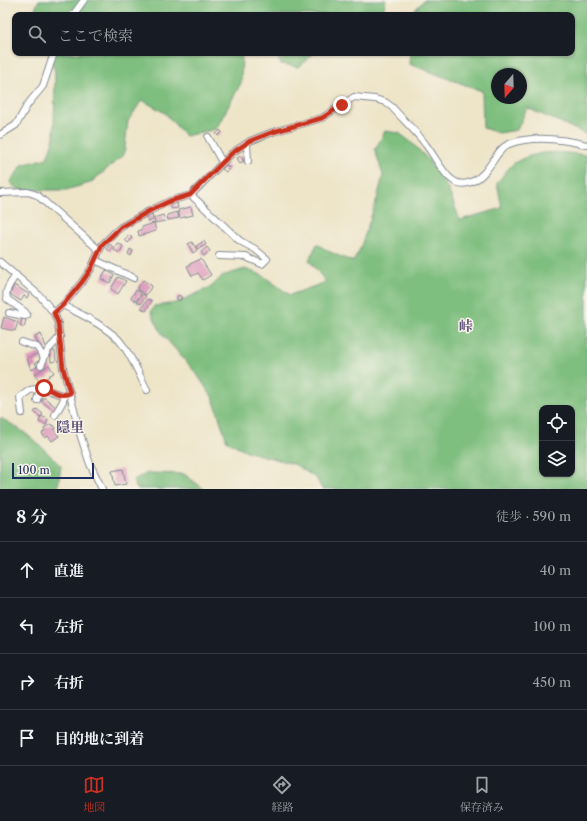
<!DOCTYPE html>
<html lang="ja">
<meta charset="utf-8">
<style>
body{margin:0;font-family:"Libre Caslon Text","Noto Serif JP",serif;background:#242831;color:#f1f3f6}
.controls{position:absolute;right:12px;bottom:12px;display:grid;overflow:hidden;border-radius:8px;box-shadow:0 1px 3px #0004}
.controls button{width:36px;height:36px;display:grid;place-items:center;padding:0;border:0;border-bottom:1px solid #363941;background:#171b24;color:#f1f3f6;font:20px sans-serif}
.compass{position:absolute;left:491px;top:68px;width:36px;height:36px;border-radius:50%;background:#171b24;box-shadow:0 1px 3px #0004;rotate:199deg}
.scale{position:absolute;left:12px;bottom:10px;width:82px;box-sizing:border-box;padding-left:4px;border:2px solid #1b2f5e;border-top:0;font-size:11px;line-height:14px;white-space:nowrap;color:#1b2f5e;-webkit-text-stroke:3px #f7f3e8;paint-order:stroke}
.stop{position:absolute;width:12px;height:12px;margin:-9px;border:3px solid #c8321e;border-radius:50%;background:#fff}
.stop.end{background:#c8321e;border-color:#fff;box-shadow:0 1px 4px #0008}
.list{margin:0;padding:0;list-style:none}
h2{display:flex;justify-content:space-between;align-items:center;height:52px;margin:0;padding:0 16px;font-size:17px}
h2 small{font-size:13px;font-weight:400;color:#9ea1a6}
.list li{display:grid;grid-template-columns:26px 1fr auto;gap:12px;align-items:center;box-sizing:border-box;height:56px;padding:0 16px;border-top:1px solid #363941}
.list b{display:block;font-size:15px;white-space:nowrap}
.list em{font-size:13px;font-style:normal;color:#9ea1a6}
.icon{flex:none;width:22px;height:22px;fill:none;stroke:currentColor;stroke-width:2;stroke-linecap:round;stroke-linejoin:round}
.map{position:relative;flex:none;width:587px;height:489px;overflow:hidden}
.search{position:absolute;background:#171b24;box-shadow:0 1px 3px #0004;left:12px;right:12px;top:12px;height:44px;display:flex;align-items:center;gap:10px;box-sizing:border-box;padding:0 14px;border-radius:8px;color:#9ea1a6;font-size:15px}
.sheet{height:276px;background:#171b24}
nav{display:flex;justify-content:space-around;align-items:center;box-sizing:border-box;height:56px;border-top:1px solid #363941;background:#171b24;font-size:11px;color:#9ea1a6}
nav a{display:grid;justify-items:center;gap:2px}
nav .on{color:#c8321e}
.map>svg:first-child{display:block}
</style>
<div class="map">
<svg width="587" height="489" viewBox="0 0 587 489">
<rect width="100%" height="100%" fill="#f7f3e8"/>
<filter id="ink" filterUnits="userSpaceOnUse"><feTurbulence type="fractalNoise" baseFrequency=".025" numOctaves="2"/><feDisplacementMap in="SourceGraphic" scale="8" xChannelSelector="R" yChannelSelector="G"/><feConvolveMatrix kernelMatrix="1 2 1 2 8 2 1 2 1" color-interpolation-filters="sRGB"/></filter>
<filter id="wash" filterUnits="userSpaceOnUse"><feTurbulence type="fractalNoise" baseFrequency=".012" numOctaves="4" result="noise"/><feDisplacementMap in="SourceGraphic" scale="16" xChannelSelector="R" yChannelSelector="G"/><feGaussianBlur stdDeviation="0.9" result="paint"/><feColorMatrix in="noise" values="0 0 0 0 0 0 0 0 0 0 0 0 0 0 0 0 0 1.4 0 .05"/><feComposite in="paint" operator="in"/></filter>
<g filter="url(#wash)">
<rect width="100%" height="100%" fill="#eee5c9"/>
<g fill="#7ebe7e" stroke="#4c766e" fill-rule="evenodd">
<polygon points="39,0 386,0 382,14 380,15 37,15 35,9"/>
<path d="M424,0H587V135L562,123L527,108L517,130L499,133L483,128L482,91L409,64L410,53H572V15H414V11ZM497,74H521V98H497Z"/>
<polygon points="49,53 242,53 241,83 216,129 185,136 165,113 142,100 128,121 124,155 90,183 66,190 19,190 10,183 22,165 47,158 54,138 55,72"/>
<polygon points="275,53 314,53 299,67 281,64"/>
<path d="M385,131L399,133L411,142L428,159L448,189L460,220L502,208L497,183C503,176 509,166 516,162C539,149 562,152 587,155V489H322L316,478L294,464L249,452L227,441L213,398L196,373L162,334L151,312L154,306L176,303L211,287L222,276L245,269L262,275L290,295L326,282L309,260L317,244L328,251L353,262L360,249L377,199L383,175L375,150ZM542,408H572V474H542Z"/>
<path d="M0,418C24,429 42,447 61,466L58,487L56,489H0Z"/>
<polygon points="148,473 184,474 204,489 137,489 133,480"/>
</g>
<g id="blocks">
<g fill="#db93b8">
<polygon points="220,130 222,132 218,136 216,134"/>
<polygon points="241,156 244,161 240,163 237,158"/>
<polygon points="226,165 230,168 226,172 222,169"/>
<polygon points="177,203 178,208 172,209 170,205"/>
<polygon points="191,207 193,215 180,218 178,210"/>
<polygon points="177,212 179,218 168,220 167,215"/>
<polygon points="152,214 153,220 148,222 146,215"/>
<polygon points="163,215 165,221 155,223 154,218"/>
<polygon points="154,223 156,231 139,236 138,231 142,229 142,227"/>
<polygon points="129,235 132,238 128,243 125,240"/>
<polygon points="204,241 206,245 198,249 196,246"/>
<polygon points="192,242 197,250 193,253 188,244"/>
<polygon points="117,243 123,246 120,253 114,250"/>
<polygon points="110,244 113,247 110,252 107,249"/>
<polygon points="207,247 210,251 204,256 201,252"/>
<polygon points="130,249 133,251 131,256 128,254"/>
<polygon points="201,259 211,275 203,280 198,273 192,276 187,266 190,265 190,264"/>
<polygon points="106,270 114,275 110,283 101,279"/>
<polygon points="118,277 126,281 118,294 111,289"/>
<polygon points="143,280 152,286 146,295 137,289"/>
<polygon points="14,285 29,294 27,298 24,296 21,301 10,294"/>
<polygon points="136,290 141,293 136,301 131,298"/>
<polygon points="142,294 146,296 141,304 137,302"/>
<circle cx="179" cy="298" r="2.5"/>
<polygon points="148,299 152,301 146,311 141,308"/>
<polygon points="4,317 18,322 15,331 1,328"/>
<polygon points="22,319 26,320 24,327 20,325"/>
<polygon points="41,334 47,349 42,351 35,337"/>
<polygon points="50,351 55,351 56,361 51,362"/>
<polygon points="39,353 42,359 35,363 37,367 31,370 27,358"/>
<polygon points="49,365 54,373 48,376 49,377 39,381 35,374"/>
<polygon points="44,397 57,408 54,411 41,401"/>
<polygon points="37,409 43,414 40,417 34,412"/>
<polygon points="41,416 48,419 46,425 39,422"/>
<polygon points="51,424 52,426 54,425 56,429 54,430 59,436 52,441 48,436 45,438 42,433 45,431 44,428"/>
<polygon points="123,469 126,484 115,486 112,471"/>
</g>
</g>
</g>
<g filter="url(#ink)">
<use href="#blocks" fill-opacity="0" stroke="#848a94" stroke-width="1"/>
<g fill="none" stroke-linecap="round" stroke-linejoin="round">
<g stroke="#848a94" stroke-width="8">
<g id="minor">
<polyline points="73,15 84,0"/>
<polyline points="0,135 16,125 28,104 43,86 54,53"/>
<polyline points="208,137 222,162"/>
<polyline points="247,144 248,161"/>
<polyline points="0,193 28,192 37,195 99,250"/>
<polyline points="191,195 240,241 255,249 267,259 262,264 246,257 219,256"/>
<polyline points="95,260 134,278"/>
<polyline points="0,262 40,296 54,313 58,323 63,368 81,437 90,464 102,489"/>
<path d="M63,305C82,315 102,324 118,339C130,352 139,374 147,390"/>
<path d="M9,313L25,316L27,315L25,312L7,299C4,290 11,283 16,275"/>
<path d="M54,313L63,305L82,282L91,269L102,245L113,234L121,227L151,210L170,201L191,195L232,153L250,141L273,132L322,118L354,97L375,99L385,102L392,107C403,120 416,131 426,145C434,155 442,172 451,179C457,184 464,185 471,182C491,174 495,149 509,144C533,135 562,139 587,145"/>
<polyline points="22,342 37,347 44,358"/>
<polyline points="41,365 48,350 60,337"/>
<polyline points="37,400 39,393 43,388"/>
<polyline points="22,413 20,397 30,390 42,388 64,396 70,393"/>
<polyline points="55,415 63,401 64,396"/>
</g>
</g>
<use href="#minor" stroke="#fff" stroke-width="6"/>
</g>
</g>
<g fill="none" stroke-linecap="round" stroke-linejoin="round" filter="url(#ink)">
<path stroke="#c8321e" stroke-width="5" d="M44,388C54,390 59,398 70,393L63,368L58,323L54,313L63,305L82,282L91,269L102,245L121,227L151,210L170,201L190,195L232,153L250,141L273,132L322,118L342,105"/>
</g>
<g text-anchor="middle" stroke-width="3" stroke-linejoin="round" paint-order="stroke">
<g font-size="14" font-weight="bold" fill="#5e527e" stroke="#f7f3e8">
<text x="466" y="331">峠</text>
<text x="70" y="432">隠里</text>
</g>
</g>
</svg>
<div class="controls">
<button><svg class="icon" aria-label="locate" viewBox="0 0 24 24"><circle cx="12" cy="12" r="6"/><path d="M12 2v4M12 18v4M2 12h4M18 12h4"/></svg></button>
<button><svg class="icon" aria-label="layers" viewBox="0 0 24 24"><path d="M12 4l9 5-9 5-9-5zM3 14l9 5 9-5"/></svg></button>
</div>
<svg class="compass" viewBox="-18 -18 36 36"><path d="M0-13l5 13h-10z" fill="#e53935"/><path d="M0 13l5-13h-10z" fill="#9ea1a6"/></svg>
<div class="scale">100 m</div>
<div class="stop" style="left:44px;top:388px"></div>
<div class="stop end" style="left:342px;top:105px"></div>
<div class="search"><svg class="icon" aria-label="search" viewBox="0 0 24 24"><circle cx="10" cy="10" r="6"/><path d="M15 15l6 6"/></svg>ここで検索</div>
</div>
<section class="sheet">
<h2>8 分<small>徒歩 · 590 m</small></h2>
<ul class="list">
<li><svg class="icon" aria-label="ahead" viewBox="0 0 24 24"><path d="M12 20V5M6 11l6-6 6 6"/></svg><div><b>直進</b></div><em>40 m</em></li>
<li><svg class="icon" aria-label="left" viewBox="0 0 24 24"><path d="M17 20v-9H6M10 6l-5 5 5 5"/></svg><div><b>左折</b></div><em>100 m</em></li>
<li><svg class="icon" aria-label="right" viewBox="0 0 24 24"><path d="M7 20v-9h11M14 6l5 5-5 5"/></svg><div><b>右折</b></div><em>450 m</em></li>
<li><svg class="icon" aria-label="arrive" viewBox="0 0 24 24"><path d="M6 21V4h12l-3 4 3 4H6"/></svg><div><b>目的地に到着</b></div></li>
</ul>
</section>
<nav>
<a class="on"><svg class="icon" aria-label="map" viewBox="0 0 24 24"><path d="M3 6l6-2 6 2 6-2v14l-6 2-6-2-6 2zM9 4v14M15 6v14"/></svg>地図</a>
<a><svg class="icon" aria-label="directions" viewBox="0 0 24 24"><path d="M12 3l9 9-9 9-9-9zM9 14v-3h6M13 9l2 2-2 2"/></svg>経路</a>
<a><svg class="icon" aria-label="saved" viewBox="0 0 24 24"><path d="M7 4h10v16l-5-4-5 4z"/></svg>保存済み</a>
</nav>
